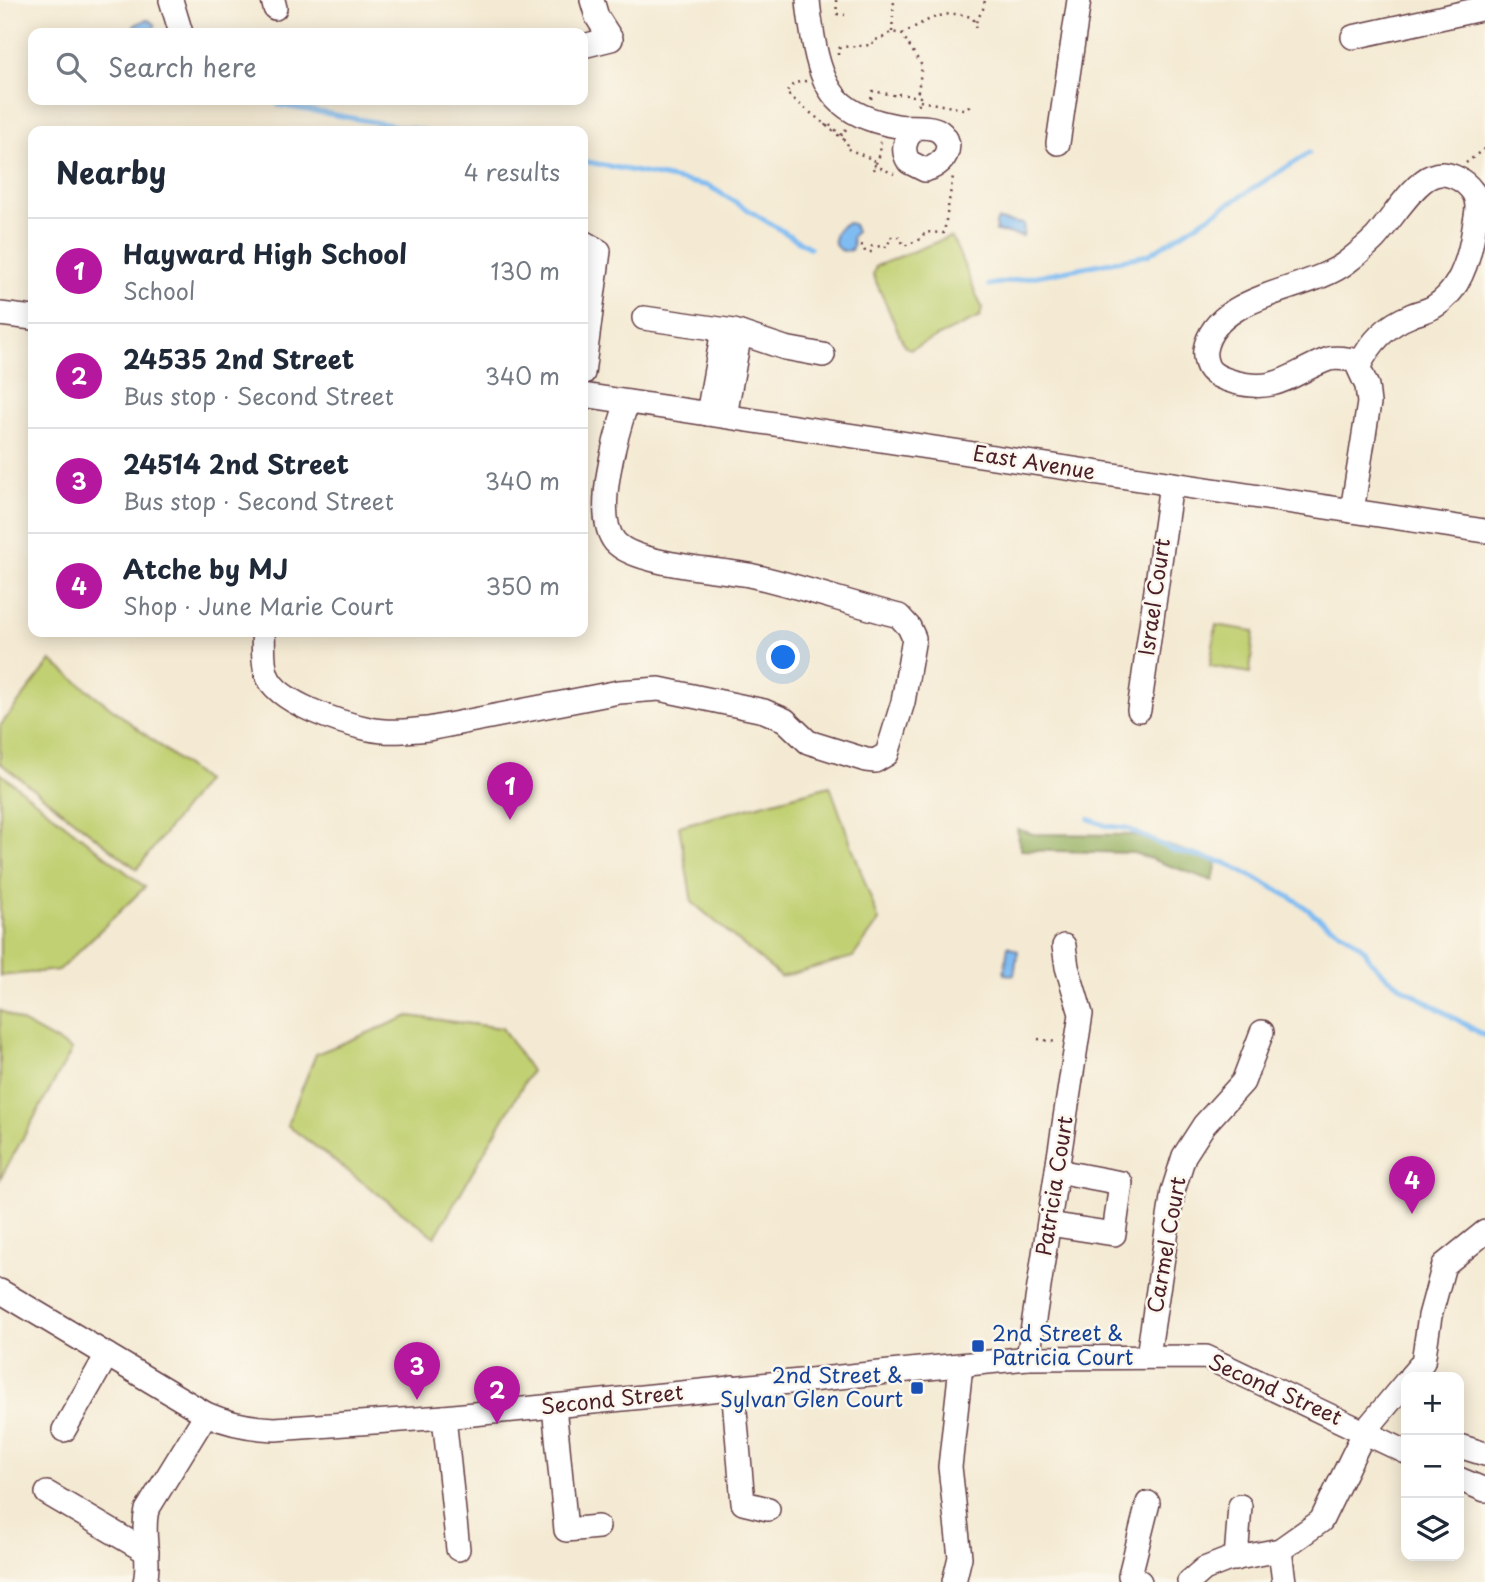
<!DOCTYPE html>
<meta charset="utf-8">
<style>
body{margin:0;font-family:"Playpen Sans",sans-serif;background:#f6f6f7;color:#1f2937}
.controls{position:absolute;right:21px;bottom:21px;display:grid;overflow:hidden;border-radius:14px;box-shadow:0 4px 18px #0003}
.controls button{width:63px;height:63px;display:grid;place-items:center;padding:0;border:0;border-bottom:2px solid #e0e1e3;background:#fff;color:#1f2937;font:35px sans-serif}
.you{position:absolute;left:784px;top:658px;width:24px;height:24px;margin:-18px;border:5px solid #fff;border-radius:50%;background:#1a73e8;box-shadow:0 0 0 10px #1a73e833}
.badge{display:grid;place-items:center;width:46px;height:46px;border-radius:50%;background:#b5179e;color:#fff;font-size:23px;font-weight:700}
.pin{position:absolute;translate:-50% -58px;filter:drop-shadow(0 2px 4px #0008)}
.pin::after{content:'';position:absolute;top:37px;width:24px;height:21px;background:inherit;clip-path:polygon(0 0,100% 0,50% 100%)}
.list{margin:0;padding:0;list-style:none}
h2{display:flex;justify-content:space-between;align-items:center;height:91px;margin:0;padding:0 28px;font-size:30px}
h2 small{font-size:23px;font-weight:400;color:#747a83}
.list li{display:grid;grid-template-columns:46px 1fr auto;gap:21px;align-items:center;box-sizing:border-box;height:105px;padding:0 28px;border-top:2px solid #e0e1e3}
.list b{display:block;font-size:26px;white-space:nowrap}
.list p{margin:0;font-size:23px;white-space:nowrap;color:#747a83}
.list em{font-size:23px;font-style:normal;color:#747a83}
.icon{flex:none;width:38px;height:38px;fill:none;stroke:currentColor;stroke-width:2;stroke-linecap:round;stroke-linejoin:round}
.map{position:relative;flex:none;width:1485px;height:1582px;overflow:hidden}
.search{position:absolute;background:#fff;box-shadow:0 4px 18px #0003;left:28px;top:28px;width:560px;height:77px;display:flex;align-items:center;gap:18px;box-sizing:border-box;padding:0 24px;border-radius:14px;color:#747a83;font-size:26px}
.panel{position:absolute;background:#fff;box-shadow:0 4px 18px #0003;left:28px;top:126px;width:560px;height:511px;border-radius:14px}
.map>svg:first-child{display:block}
</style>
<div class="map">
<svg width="1485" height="1582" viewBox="0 0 1485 1582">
<rect width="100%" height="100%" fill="#fbf7ec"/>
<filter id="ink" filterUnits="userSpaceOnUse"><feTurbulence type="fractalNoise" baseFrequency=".0143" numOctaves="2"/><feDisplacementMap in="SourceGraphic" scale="14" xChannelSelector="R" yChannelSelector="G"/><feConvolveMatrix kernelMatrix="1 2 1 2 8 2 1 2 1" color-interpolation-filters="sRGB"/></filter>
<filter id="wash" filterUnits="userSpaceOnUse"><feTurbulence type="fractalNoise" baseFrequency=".00686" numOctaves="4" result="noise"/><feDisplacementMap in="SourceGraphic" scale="28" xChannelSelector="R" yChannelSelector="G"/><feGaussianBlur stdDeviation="1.57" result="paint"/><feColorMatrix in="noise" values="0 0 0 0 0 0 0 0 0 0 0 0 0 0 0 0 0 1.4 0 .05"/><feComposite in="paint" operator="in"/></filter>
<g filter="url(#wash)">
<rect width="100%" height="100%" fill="#f4ead3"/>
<g fill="#c1d072" stroke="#86784e" stroke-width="2">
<polygon points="949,237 953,239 982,308 980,317 911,349 905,347 873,275 876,266"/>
<polygon points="1216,625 1254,631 1250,673 1210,666"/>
<polygon points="51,661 205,781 137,869 0,763 0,726"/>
<polygon points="0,773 145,887 59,970 0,976"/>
<polygon points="830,786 879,921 853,957 781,977 692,902 679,826"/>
<polygon points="0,1010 72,1050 0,1179"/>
<polygon points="409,1016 502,1028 531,1071 435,1237 287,1125 316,1054"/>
</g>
<polygon fill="#98b264" stroke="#716848" stroke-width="2" points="1017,829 1033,834 1134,835 1217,861 1213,881 1134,853 1021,850"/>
<g fill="#7fbcf2" stroke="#646e8e" stroke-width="2">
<polygon points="145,20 149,20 155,25 154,31 133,33 131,31 135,25"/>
<polygon points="998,220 1024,224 1023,236 996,231 996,223"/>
<path d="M848,223L853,224L856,232L852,237L853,246L851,250C830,256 829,229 848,223Z"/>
<polygon points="1008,946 1018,951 1014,975 1004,974"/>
</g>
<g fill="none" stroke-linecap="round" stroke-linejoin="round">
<g stroke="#7fbcf2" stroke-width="5">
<polyline points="279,105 425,131"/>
<polyline points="583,161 709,186 810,248"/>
<polyline points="989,285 1148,255 1309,153"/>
<polyline points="1089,819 1107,826 1126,828 1173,850 1226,863 1272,887 1297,901 1325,923 1347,935 1365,950 1370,960 1384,974 1403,988 1485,1036"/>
</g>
</g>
</g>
<g filter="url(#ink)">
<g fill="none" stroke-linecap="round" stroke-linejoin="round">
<g stroke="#643d44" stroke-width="26">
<g id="minor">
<polyline points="171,0 181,33"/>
<polyline points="273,0 275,8"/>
<path d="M808,0C809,13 811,25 813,37C822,93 840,116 897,126C910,128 930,125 939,131C958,145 943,166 925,170L909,162C901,150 905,140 913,129"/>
<polyline points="1353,37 1485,8"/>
<polyline points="583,46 611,39 597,17 592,0"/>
<polyline points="1058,143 1079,0"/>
<polyline points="583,242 599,251 583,373"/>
<polyline points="0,314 33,318"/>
<polyline points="644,318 734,331 785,348 823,355"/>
<polyline points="583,395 1485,531"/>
<polyline points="708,414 723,330"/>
<polyline points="725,416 740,333"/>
<path d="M1352,511L1369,403L1367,386L1355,360C1346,359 1337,357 1329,359C1292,372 1279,394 1234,382C1227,380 1215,376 1210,370C1206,365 1204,356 1205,350C1215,293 1309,292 1347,262C1356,255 1367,246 1375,238C1389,223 1413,183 1432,176C1446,170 1464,179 1473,192C1480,203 1476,215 1474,228C1470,256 1461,290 1435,306C1428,311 1418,312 1410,316C1387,325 1370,343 1359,366"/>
<path d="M263,632C264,644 262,663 267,675C277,703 341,723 369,729C388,733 408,731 428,729L619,692L659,689L764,711L785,720L808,742L866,760L875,761L887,754L903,702L914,638L909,627L899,616C849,603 799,586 749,575C717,569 636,565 615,542C592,515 617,432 627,402"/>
<polyline points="1139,710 1171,484"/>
<polyline points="1049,1224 1114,1234 1121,1183 1057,1171"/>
<path d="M0,1291L206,1414C229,1424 249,1428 275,1429L444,1417L1028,1358L1206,1357L1406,1452"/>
<polyline points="1148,1356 1173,1191 1184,1156 1204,1125 1243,1082 1262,1032"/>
<polyline points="1028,1358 1081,1014 1067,967 1064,946"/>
<polyline points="1410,1377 1423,1362 1430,1316 1444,1265 1485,1232"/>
<polyline points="733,1387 743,1503 768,1509"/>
<polyline points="554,1406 566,1530 598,1527"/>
<polyline points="444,1417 458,1549"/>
<polyline points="64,1430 107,1355"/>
<polyline points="1459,1446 1485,1454"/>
<polyline points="1459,1479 1485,1490"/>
<polyline points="47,1493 147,1552"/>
<polyline points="1280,1550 1284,1582"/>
<polyline points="1236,1559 1240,1506"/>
<path d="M145,1582C151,1558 141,1534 147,1510L206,1414"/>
<polyline points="954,1582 960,1557 950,1467 961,1366"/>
<polyline points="1140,1582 1130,1575 1148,1503"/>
<polyline points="1189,1582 1204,1569 1227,1560 1280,1550 1321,1521 1365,1431 1406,1382"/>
</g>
</g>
<g stroke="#643d44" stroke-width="2.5" stroke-dasharray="2 5" stroke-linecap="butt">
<polyline points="836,0 837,14 845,15"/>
<polyline points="976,22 983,9 985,0"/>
<polyline points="892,32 894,0"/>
<path d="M902,34C926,21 945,7 973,18L978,31"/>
<polyline points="838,55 838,49 841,47 872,45 874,39 879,40 892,32 902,34 922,66 917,97"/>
<polyline points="806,81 794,83 786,93 848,143 846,148 874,160 872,164 894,174"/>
<polyline points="871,99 873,91 898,96 899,94 920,97 918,108"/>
<polyline points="920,101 963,109 969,106 969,102"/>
<polyline points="825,126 827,123 842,135 846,129"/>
<polyline points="1466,163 1485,148"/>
<polyline points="873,170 880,154 881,140"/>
<polyline points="861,245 864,246 865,252 872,252 872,246 888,247 890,237 900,237 904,246 921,239 925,232 944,233 953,176"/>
<polyline points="1038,1039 1056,1042"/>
</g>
<use href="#minor" stroke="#fff" stroke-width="23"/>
</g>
</g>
<g fill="#1a4fb4" stroke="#fbf7ec" stroke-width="2.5">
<rect x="971" y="1339" width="14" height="14" rx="3.5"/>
<rect x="910" y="1381" width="14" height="14" rx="3.5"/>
</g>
<g text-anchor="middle" stroke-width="5" stroke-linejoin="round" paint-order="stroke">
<g font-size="21" fill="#4a1f2b" stroke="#fbf7ec">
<text transform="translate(1034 463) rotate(9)" y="7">East Avenue</text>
<text transform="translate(1155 597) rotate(-82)" y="7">Israel Court</text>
<text transform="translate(1055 1186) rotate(-81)" y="7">Patricia Court</text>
<text transform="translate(1167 1245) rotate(-80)" y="7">Carmel Court</text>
<text transform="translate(1275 1390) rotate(24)" y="7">Second Street</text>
<text transform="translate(612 1400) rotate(-6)" y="7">Second Street</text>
</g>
<g font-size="21" fill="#164399" stroke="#fbf7ec" text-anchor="start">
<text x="992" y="1341">2nd Street &amp;<tspan x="992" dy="24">Patricia Court</tspan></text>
<text x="903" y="1383" text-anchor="end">2nd Street &amp;<tspan x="903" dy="24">Sylvan Glen Court</tspan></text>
</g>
</g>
</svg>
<div class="controls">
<button>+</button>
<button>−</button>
<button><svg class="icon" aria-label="layers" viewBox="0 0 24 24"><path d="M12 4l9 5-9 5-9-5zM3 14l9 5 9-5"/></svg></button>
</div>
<div class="you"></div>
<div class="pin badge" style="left:510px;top:820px">1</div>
<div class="pin badge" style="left:497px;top:1424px">2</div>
<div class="pin badge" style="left:417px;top:1400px">3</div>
<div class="pin badge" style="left:1412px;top:1214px">4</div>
<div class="search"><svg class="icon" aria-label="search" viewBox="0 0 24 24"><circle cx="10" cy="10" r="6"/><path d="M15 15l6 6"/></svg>Search here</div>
<section class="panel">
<h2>Nearby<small>4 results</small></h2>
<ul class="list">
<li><span class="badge">1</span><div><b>Hayward High School</b><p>School</p></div><em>130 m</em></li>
<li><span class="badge">2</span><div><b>24535 2nd Street</b><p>Bus stop · Second Street</p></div><em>340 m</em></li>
<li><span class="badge">3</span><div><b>24514 2nd Street</b><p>Bus stop · Second Street</p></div><em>340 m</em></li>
<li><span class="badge">4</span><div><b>Atche by MJ</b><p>Shop · June Marie Court</p></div><em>350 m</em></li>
</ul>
</section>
</div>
